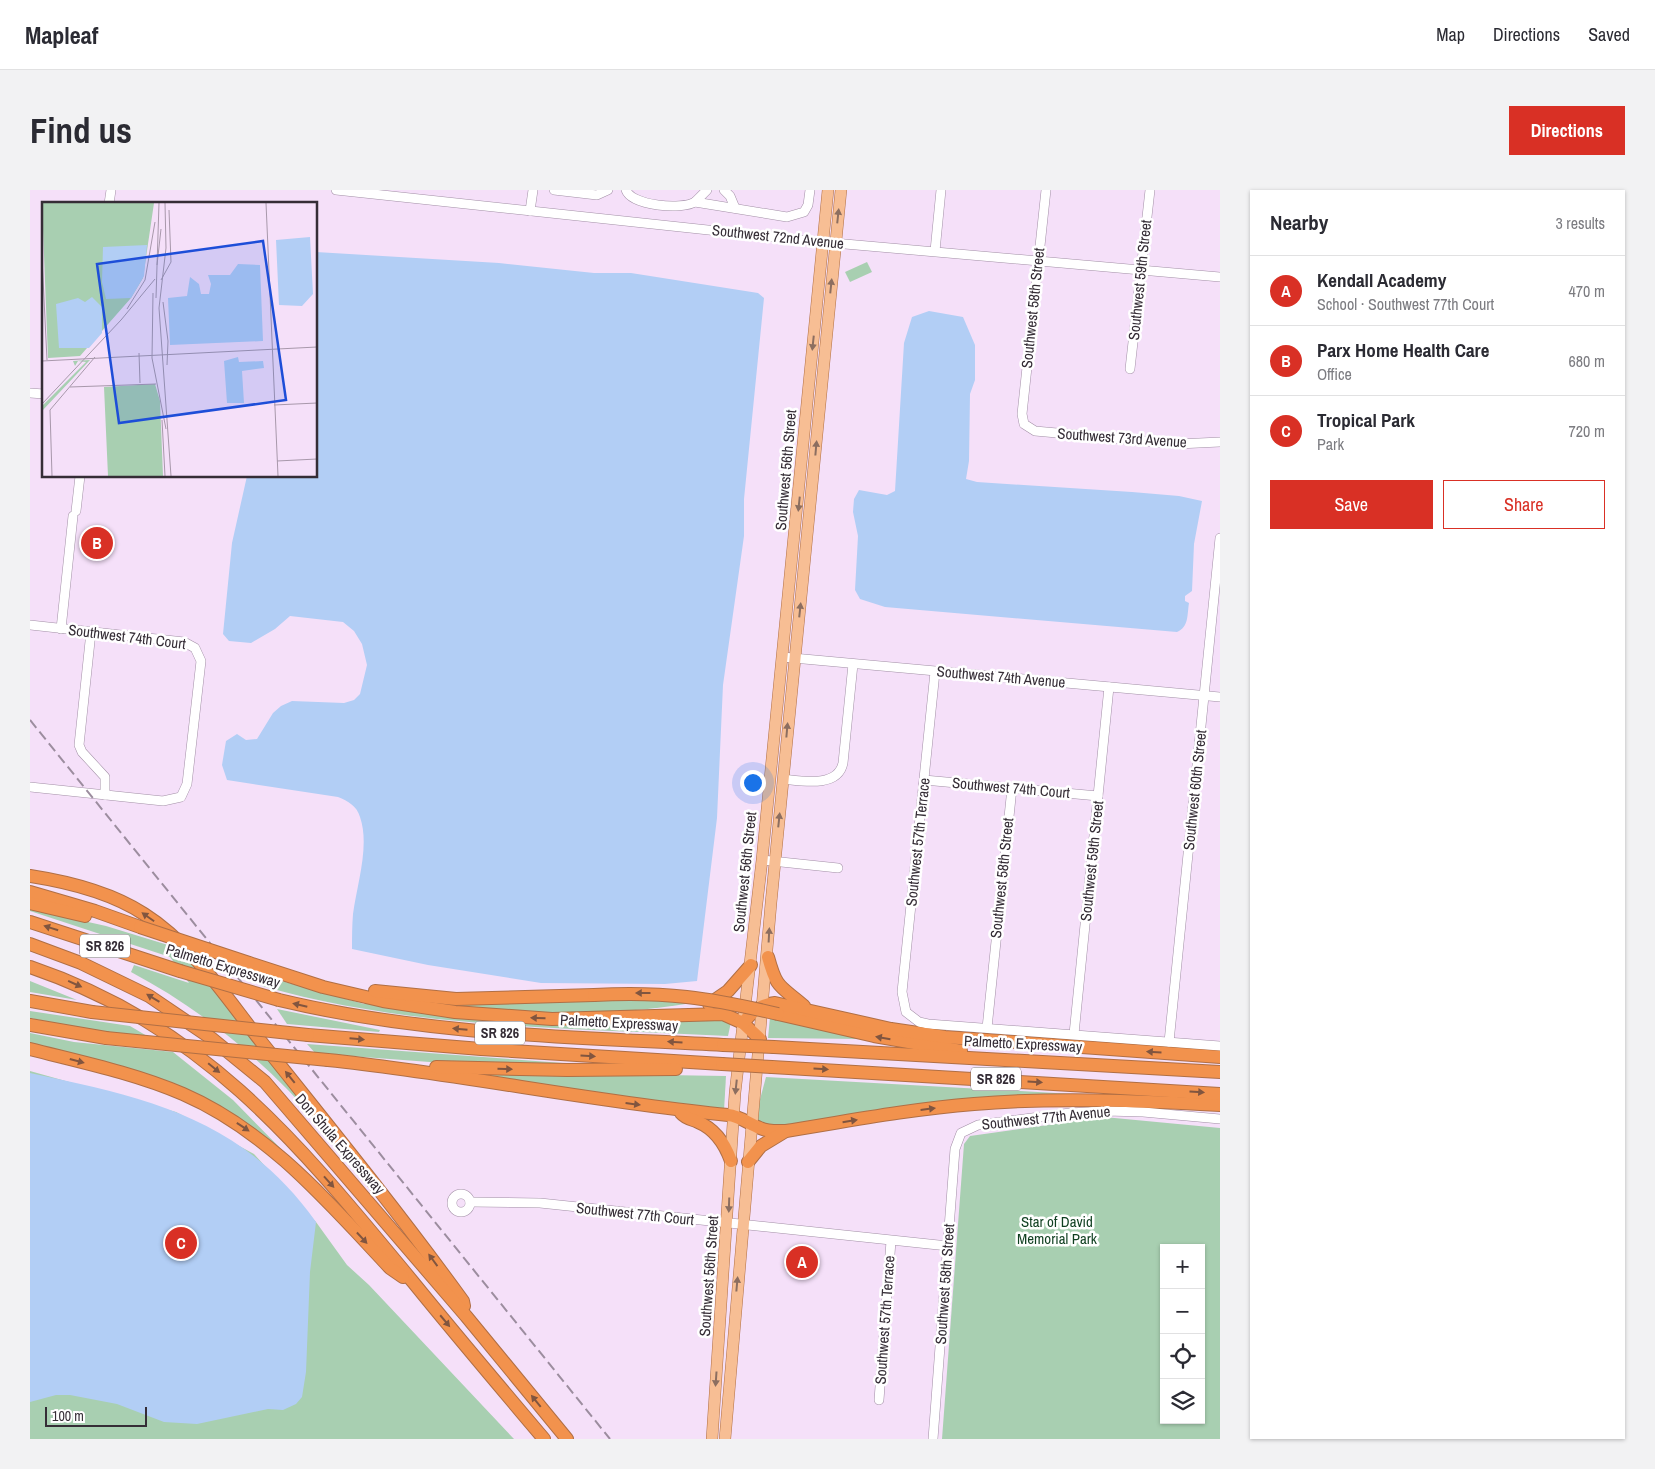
<!DOCTYPE html>
<meta charset="utf-8">
<style>
body{margin:0;font-family:"Archivo Narrow",sans-serif;background:#f2f2f3;color:#2b2b33}
.controls{position:absolute;right:15px;bottom:15px;display:grid;overflow:hidden;border-radius:0px;box-shadow:0 1px 4px #0004}
.controls button{width:45px;height:45px;display:grid;place-items:center;padding:0;border:0;border-bottom:1px solid #e1e1e2;background:#fff;color:#2b2b33;font:25px sans-serif}
.scale{position:absolute;left:15px;bottom:12px;width:102px;box-sizing:border-box;padding-left:5px;border:2px solid #352d36;border-top:0;font-size:14px;line-height:18px;white-space:nowrap;color:#352d36;-webkit-text-stroke:4px #fff;paint-order:stroke}
.you{position:absolute;left:722px;top:592px;width:18px;height:18px;margin:-12px;border:4px solid #fff;border-radius:50%;background:#1a73e8;box-shadow:0 0 0 8px #1a73e833}
.badge{display:grid;place-items:center;width:32px;height:32px;border-radius:50%;background:#d93025;color:#fff;font-size:16px;font-weight:700}
.pin{position:absolute;translate:-50% -50%;border:2px solid #fff;box-shadow:0 1px 5px #0006}
.list{margin:0;padding:0;list-style:none}
h2{display:flex;justify-content:space-between;align-items:center;height:65px;margin:0;padding:0 20px;font-size:21px}
h2 small{font-size:16px;font-weight:400;color:#7c7c81}
.list li{display:grid;grid-template-columns:32px 1fr auto;gap:15px;align-items:center;box-sizing:border-box;height:70px;padding:0 20px;border-top:1px solid #e1e1e2}
.list b{display:block;font-size:19px;white-space:nowrap}
.list p{margin:0;font-size:16px;white-space:nowrap;color:#7c7c81}
.list em{font-size:16px;font-style:normal;color:#7c7c81}
.actions{display:flex;gap:10px;padding:15px 20px}
.actions a{flex:1;padding:11px 0;border:1px solid #d93025;border-radius:0px;text-align:center;font-size:18px;color:#d93025}
.actions .main{background:#d93025;color:#fff}
.icon{flex:none;width:28px;height:28px;fill:none;stroke:currentColor;stroke-width:2;stroke-linecap:round;stroke-linejoin:round}
.map{position:relative;flex:none;width:1190px;height:1249px;overflow:hidden;border-radius:0px}
header{display:flex;align-items:center;gap:30px;box-sizing:border-box;height:70px;padding:0 25px;background:#fff;border-bottom:1px solid #e1e1e2}
header strong{font-size:24px}
nav{display:flex;gap:28px;margin-inline-start:auto;font-size:18px}
.intro{display:flex;align-items:center;justify-content:space-between;box-sizing:border-box;height:120px;padding:0 30px}
h1{margin:0;font-size:35px}
.button{padding:12px 22px;border-radius:0px;background:#d93025;color:#fff;font-size:18px;font-weight:700}
main{display:flex;gap:30px;padding:0 30px}
aside{flex:1;background:#fff;border-radius:0px;box-shadow:0 1px 4px #0004}
.map>svg:first-child{display:block}
</style>
<header>
<strong>Mapleaf</strong>
<nav><a>Map</a><a>Directions</a><a>Saved</a></nav>
</header>
<div class="intro"><h1>Find us</h1><a class="button">Directions</a></div>
<main>
<div class="map">
<svg width="1190" height="1249" viewBox="0 0 1190 1249">
<rect width="100%" height="100%" fill="#f5e0f9"/>
<g fill="#a8cfb1" fill-rule="evenodd">
<polygon points="837,72 842,82 820,92 815,82"/>
<path d="M0,719L76,736L151,759L290,935C236,872 174,821 101,782L104,775L159,793L140,767L0,721Z"/>
<path d="M223,783L334,814L337,812L385,821L677,827L701,832L698,846C543,838 382,839 232,796Z"/>
<polygon points="0,791 47,810 0,802"/>
<path d="M615,808L662,813C580,827 495,824 413,814Z"/>
<polygon points="247,819 350,840 349,842 257,834"/>
<polygon points="0,821 100,836 117,846 60,840 0,828"/>
<polygon points="740,827 833,849 738,848"/>
<polygon points="0,843 44,852 143,862 203,910 255,963 254,965 119,887 0,853"/>
<polygon points="277,854 533,873 533,876 413,873 293,864 286,864"/>
<polygon points="0,881 146,922 224,964 286,1032 317,1075 339,1095 484,1249 0,1249"/>
<polygon points="450,882 696,886 694,921 449,886"/>
<polygon points="736,887 1043,904 740,936 727,930 729,913"/>
<path d="M1074,927L1190,938V1249H912L934,954L940,946ZM1134,1058H1171V1230H1134Z"/>
</g>
<g fill="#b2cef5">
<path d="M286,62L469,73L564,83H601L728,103L734,108L714,309V346L693,495L687,628L667,791L635,794L511,793L398,775L322,759C322,748 322,736 323,724C327,694 340,656 330,627C327,616 318,611 308,607L197,590L192,575L196,551L207,544L216,550L227,549L243,523L251,516L262,511L314,513L324,510L330,504L337,475L332,454L324,441L313,432L260,426L245,439L221,453L199,451L193,444L202,353L217,286H286Z"/>
<path d="M899,121L933,127L945,155V190L940,204L939,271L936,289L947,292L1102,302L1149,306L1172,311L1164,354L1162,401L1155,406V411L1159,413C1157,425 1159,437 1147,442L855,417L830,409L825,400L828,346L823,322L824,309L829,300L857,305L865,301L874,153L882,127Z"/>
<path d="M0,883C118,908 212,928 286,1032L280,1082L276,1182L272,1207L266,1214L253,1220L238,1219L167,1234L134,1232L87,1214L40,1205H26L0,1212Z"/>
</g>
<g fill="none" stroke-linecap="round" stroke-linejoin="round">
<g stroke="#a28fa6" stroke-width="10">
<g id="minor">
<polyline points="306,0 781,51 1190,87"/>
<polyline points="524,0 567,5 578,0"/>
<path d="M596,0C602,16 652,20 665,12L757,27L774,22L778,15L780,0"/>
<polyline points="694,0 700,6 705,18"/>
<polyline points="1016,0 992,224 994,234 1005,241 1148,254 1190,252"/>
<polyline points="665,12 677,0"/>
<polyline points="79,14 81,0"/>
<polyline points="500,21 503,0"/>
<polyline points="905,61 911,0"/>
<polyline points="1100,179 1120,0"/>
<polyline points="0,203 14,204"/>
<polyline points="46,321 50,286"/>
<polyline points="0,435 154,452 165,458 171,471 157,594 151,607 133,611 0,597"/>
<polyline points="31,439 43,326"/>
<polyline points="61,442 49,555 52,562 75,587 75,605"/>
<polyline points="752,467 1190,507"/>
<polyline points="905,482 872,802 876,822 889,832 898,834 1190,856"/>
<path d="M753,589C772,591 808,598 813,573L823,474"/>
<polyline points="894,590 1068,606"/>
<polyline points="732,670 808,678"/>
<polyline points="957,838 982,598"/>
<polyline points="1044,844 1079,497"/>
<polyline points="1139,852 1190,348"/>
<circle cx="431" cy="1013" r="9"/>
<polyline points="440,1012 510,1013 918,1056"/>
<polyline points="849,1210 861,1051"/>
<polyline points="903,1249 925,959 931,943 948,935 1040,923 1076,921 1113,922 1190,929"/>
</g>
</g>
<g stroke="#b06f45" stroke-width="12">
<g id="major">
<polyline points="682,1249 705,903 732,670 798,0"/>
<polyline points="695,1249 741,713 811,0"/>
</g>
</g>
<g stroke="#b06f45" stroke-width="14">
<g id="highway">
<path d="M0,686C39,692 80,702 114,724C163,755 197,809 233,854C301,939 369,1023 433,1111L434,1116"/>
<polyline points="0,702 65,721 110,737"/>
<polyline points="0,713 55,726"/>
<polyline points="0,732 150,781"/>
<polyline points="0,754 51,773 119,806 181,848 235,892 436,1126 537,1249"/>
<path d="M738,767C747,800 750,795 774,816"/>
<polyline points="219,773 293,797 353,811 425,822 522,829 693,824 713,833 730,849"/>
<path d="M0,777C176,837 269,954 383,1092C426,1145 470,1197 514,1249"/>
<polyline points="345,801 426,809 564,805"/>
<path d="M249,810C395,845 544,847 693,855"/>
<polyline points="0,811 62,822"/>
<polyline points="679,814 698,801 721,775"/>
<polyline points="748,824 844,846 931,861"/>
<path d="M713,833C723,821 729,815 745,813L861,839L915,847L1190,867"/>
<polyline points="0,835 76,848"/>
<polyline points="278,845 451,859 692,874"/>
<polyline points="744,857 1190,882"/>
<path d="M0,859C51,872 104,883 153,904C238,941 298,1012 360,1078L373,1087"/>
<path d="M298,870C432,884 564,912 698,925C710,926 719,934 730,938C738,942 747,941 756,941C818,931 881,919 944,914C1026,907 1108,911 1190,915"/>
<polyline points="406,877 537,880 646,879"/>
<polyline points="742,877 1190,904"/>
<path d="M651,923C656,929 662,929 668,932C685,939 695,954 701,971"/>
<polyline points="718,972 731,956 754,942"/>
</g>
</g>
<use href="#minor" stroke="#fff" stroke-width="9"/>
<use href="#major" stroke="#f7be94" stroke-width="11"/>
<use href="#highway" stroke="#f2924d" stroke-width="12"/>
<polyline stroke="#9c8d9f" stroke-width="2" stroke-dasharray="10 5" stroke-linecap="butt" points="0,530 580,1249"/>
<g stroke="#b06f45" stroke-width="14" stroke-linecap="butt">
<g id="highway-bridge">
<polyline points="110,737 219,773"/>
<polyline points="150,781 249,810"/>
<path d="M564,805C634,801 680,808 748,824"/>
<polyline points="62,822 278,845"/>
<polyline points="76,848 298,870"/>
<polyline points="693,855 744,857"/>
<polyline points="692,874 742,877"/>
</g>
</g>
<use href="#highway-bridge" stroke="#f2924d" stroke-width="12"/>
</g>
<defs><path id="oneway-solid" d="M-6-.8H1V-3.2L6.5 0L1 3.2V.8H-6Z" transform="scale(1.25)"/></defs>
<g fill="#8c6e60">
<use href="#oneway-solid" transform="translate(808 26) rotate(-84)"/>
<use href="#oneway-solid" transform="translate(801 96) rotate(-84)"/>
<use href="#oneway-solid" transform="translate(783 153) rotate(96)"/>
<use href="#oneway-solid" transform="translate(786 258) rotate(-85)"/>
<use href="#oneway-solid" transform="translate(769 314) rotate(96)"/>
<use href="#oneway-solid" transform="translate(770 420) rotate(-84)"/>
<use href="#oneway-solid" transform="translate(757 540) rotate(-85)"/>
<use href="#oneway-solid" transform="translate(749 630) rotate(-84)"/>
<use href="#oneway-solid" transform="translate(739 745) rotate(-87)"/>
<use href="#oneway-solid" transform="translate(706 897) rotate(96)"/>
<use href="#oneway-solid" transform="translate(699 1015) rotate(92)"/>
<use href="#oneway-solid" transform="translate(707 1094) rotate(-85)"/>
<use href="#oneway-solid" transform="translate(686 1189) rotate(94)"/>
</g>
<g fill="#81553f">
<use href="#oneway-solid" transform="translate(118 727) rotate(-145)"/>
<use href="#oneway-solid" transform="translate(21 738) rotate(-163)"/>
<use href="#oneway-solid" transform="translate(45 794) rotate(24)"/>
<use href="#oneway-solid" transform="translate(613 803) rotate(-180)"/>
<use href="#oneway-solid" transform="translate(123 808) rotate(-149)"/>
<use href="#oneway-solid" transform="translate(270 815) rotate(-167)"/>
<use href="#oneway-solid" transform="translate(508 828) rotate(-178)"/>
<use href="#oneway-solid" transform="translate(430 839) rotate(-175)"/>
<use href="#oneway-solid" transform="translate(853 848) rotate(-170)"/>
<use href="#oneway-solid" transform="translate(327 849) rotate(5)"/>
<use href="#oneway-solid" transform="translate(645 852) rotate(-177)"/>
<use href="#oneway-solid" transform="translate(1124 862) rotate(-176)"/>
<use href="#oneway-solid" transform="translate(558 866) rotate(3)"/>
<use href="#oneway-solid" transform="translate(47 871) rotate(15)"/>
<use href="#oneway-solid" transform="translate(184 878) rotate(39)"/>
<use href="#oneway-solid" transform="translate(475 879) rotate(1)"/>
<use href="#oneway-solid" transform="translate(791 879) rotate(3)"/>
<use href="#oneway-solid" transform="translate(260 887) rotate(-129)"/>
<use href="#oneway-solid" transform="translate(1005 892) rotate(4)"/>
<use href="#oneway-solid" transform="translate(1167 902) rotate(4)"/>
<use href="#oneway-solid" transform="translate(603 914) rotate(7)"/>
<use href="#oneway-solid" transform="translate(898 919) rotate(-7)"/>
<use href="#oneway-solid" transform="translate(820 931) rotate(-9)"/>
<use href="#oneway-solid" transform="translate(213 937) rotate(34)"/>
<use href="#oneway-solid" transform="translate(299 992) rotate(48)"/>
<use href="#oneway-solid" transform="translate(332 1048) rotate(47)"/>
<use href="#oneway-solid" transform="translate(403 1070) rotate(-126)"/>
<use href="#oneway-solid" transform="translate(415 1131) rotate(50)"/>
<use href="#oneway-solid" transform="translate(506 1211) rotate(-129)"/>
</g>
<g text-anchor="middle" stroke-width="5" stroke-linejoin="round" paint-order="stroke">
<g fill="#fff" stroke="#726c72" stroke-width="1">
<rect x="50" y="744.5" width="50" height="23" rx="4"/>
<rect x="445" y="831.5" width="50" height="23" rx="4"/>
<rect x="941" y="877.5" width="50" height="23" rx="4"/>
</g>
<g font-size="14" font-weight="bold" fill="#352d36">
<text x="75" y="761">SR 826</text>
<text x="470" y="848">SR 826</text>
<text x="966" y="894">SR 826</text>
</g>
<g font-size="15" fill="#352d36" stroke="#fff">
<text transform="translate(748 47) rotate(6)" y="5">Southwest 72nd Avenue</text>
<text transform="translate(1110 90) rotate(-84)" y="5">Southwest 59th Street</text>
<text transform="translate(1003 118) rotate(-84)" y="5">Southwest 58th Street</text>
<text transform="translate(1092 248) rotate(4)" y="5">Southwest 73rd Avenue</text>
<text transform="translate(756 280) rotate(-85)" y="5">Southwest 56th Street</text>
<text transform="translate(97 447) rotate(7)" y="5">Southwest 74th Court</text>
<text transform="translate(971 487) rotate(5)" y="5">Southwest 74th Avenue</text>
<text transform="translate(981 598) rotate(5)" y="5">Southwest 74th Court</text>
<text transform="translate(1165 600) rotate(-84)" y="5">Southwest 60th Street</text>
<text transform="translate(888 652) rotate(-84)" y="5">Southwest 57th Terrace</text>
<text transform="translate(1062 671) rotate(-84)" y="5">Southwest 59th Street</text>
<text transform="translate(715 682) rotate(-84)" y="5">Southwest 56th Street</text>
<text transform="translate(972 688) rotate(-84)" y="5">Southwest 58th Street</text>
<text transform="translate(193 776) rotate(17)" y="5">Palmetto Expressway</text>
<text transform="translate(589 833) rotate(3)" y="5">Palmetto Expressway</text>
<text transform="translate(993 854) rotate(3)" y="5">Palmetto Expressway</text>
<text transform="translate(1016 928) rotate(-6)" y="5">Southwest 77th Avenue</text>
<text transform="translate(310 954) rotate(49)" y="5">Don Shula Expressway</text>
<text transform="translate(605 1024) rotate(6)" y="5">Southwest 77th Court</text>
<text transform="translate(679 1086) rotate(-86)" y="5">Southwest 56th Street</text>
<text transform="translate(915 1094) rotate(-86)" y="5">Southwest 58th Street</text>
<text transform="translate(855 1130) rotate(-86)" y="5">Southwest 57th Terrace</text>
</g>
<g font-size="15" fill="#0f3f20" stroke="#fff">
<text x="1027" y="1037">Star of David<tspan x="1027" dy="17">Memorial Park</tspan></text>
</g>
</g>
<g transform="translate(12 12)">
<rect width="275" height="275" fill="#f5e0f9"/>
<path d="M0,1H112L101,76L89,96L38,154L6,156ZM48,158L0,209V204L44,160L36,159L33,164L31,159ZM113,182L118,199L121,274H66L62,185Z" fill="#a8cfb1"/>
<path d="M268,35L271,92L260,104L237,103L234,38ZM105,43L102,74L89,96L64,97L60,80L61,45ZM196,62L218,63L221,139L128,143L126,96L145,94L148,75L157,82L159,92H167L169,82L166,73H188ZM50,95L60,105V131L47,146H17L14,102L36,96L43,100ZM196,155L197,160L221,159L222,166L200,169L202,201H185L182,159Z" fill="#b2cef5"/>
<path fill="none" stroke="#a898ab" stroke-width="1" d="M123,1L124,46L117,106L129,274M224,1L236,274M0,56L5,158M115,63L119,27M119,78L129,60L127,8M111,91L110,156L124,227M114,96L117,1M121,100L126,139L125,163M85,107L103,78L113,20M97,151L98,181M0,159L275,145M28,185L114,182M0,202L79,118L113,77M232,203L275,201M120,218L123,274M235,259L275,257M10,274L8,208L53,155"/>
<path fill="#1d4ed8" fill-opacity="0.15" stroke="#1d4ed8" stroke-width="2.5" d="M221,39L244,198L77,221L55,62Z"/>
<rect width="275" height="275" fill="none" stroke="#352d36" stroke-width="2.5"/>
</g>
</svg>
<div class="controls">
<button>+</button>
<button>−</button>
<button><svg class="icon" aria-label="locate" viewBox="0 0 24 24"><circle cx="12" cy="12" r="6"/><path d="M12 2v4M12 18v4M2 12h4M18 12h4"/></svg></button>
<button><svg class="icon" aria-label="layers" viewBox="0 0 24 24"><path d="M12 4l9 5-9 5-9-5zM3 14l9 5 9-5"/></svg></button>
</div>
<div class="scale">100 m</div>
<div class="you"></div>
<div class="pin badge" style="left:772px;top:1072px">A</div>
<div class="pin badge" style="left:67px;top:353px">B</div>
<div class="pin badge" style="left:151px;top:1053px">C</div>
</div>
<aside>
<h2>Nearby<small>3 results</small></h2>
<ul class="list">
<li><span class="badge">A</span><div><b>Kendall Academy</b><p>School · Southwest 77th Court</p></div><em>470 m</em></li>
<li><span class="badge">B</span><div><b>Parx Home Health Care</b><p>Office</p></div><em>680 m</em></li>
<li><span class="badge">C</span><div><b>Tropical Park</b><p>Park</p></div><em>720 m</em></li>
</ul>
<div class="actions"><a class="main">Save</a><a>Share</a></div>
</aside>
</main>
